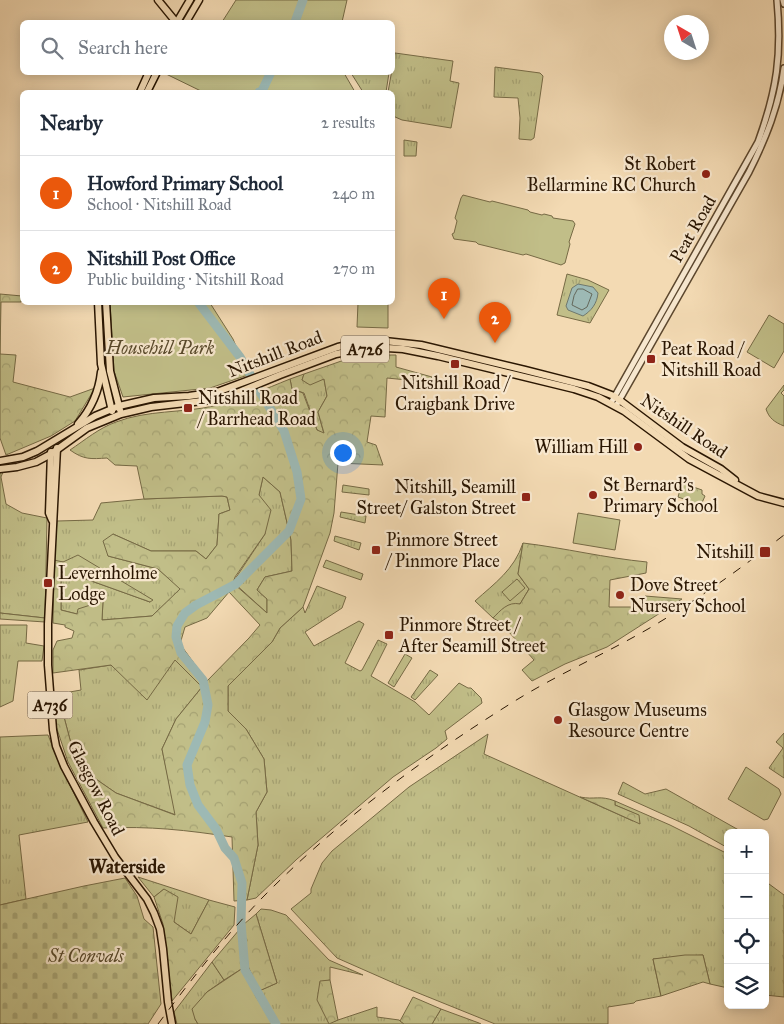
<!DOCTYPE html>
<meta charset="utf-8">
<style>
body{margin:0;font-family:"IM FELL Great Primer",serif;background:#f2f2f3;color:#1f2937}
.controls{position:absolute;right:15px;bottom:15px;display:grid;overflow:hidden;border-radius:8px;box-shadow:0 2px 12px #0003}
.controls button{width:45px;height:45px;display:grid;place-items:center;padding:0;border:0;border-bottom:1px solid #e0e1e3;background:#fff;color:#1f2937;font:25px sans-serif}
.compass{position:absolute;left:664px;top:15px;width:45px;height:45px;border-radius:50%;background:#fff;box-shadow:0 2px 12px #0003;rotate:321deg}
.you{position:absolute;left:342px;top:452px;width:18px;height:18px;margin:-12px;border:4px solid #fff;border-radius:50%;background:#1a73e8;box-shadow:0 0 0 8px #1a73e833}
.badge{display:grid;place-items:center;width:32px;height:32px;border-radius:50%;background:#ea580c;color:#fff;font-size:16px;font-weight:700}
.pin{position:absolute;translate:-50% -41px;filter:drop-shadow(0 1px 2px #0008)}
.pin::after{content:'';position:absolute;top:26px;width:18px;height:15px;background:inherit;clip-path:polygon(0 0,100% 0,50% 100%)}
.list{margin:0;padding:0;list-style:none}
h2{display:flex;justify-content:space-between;align-items:center;height:65px;margin:0;padding:0 20px;font-size:21px}
h2 small{font-size:16px;font-weight:400;color:#747a83}
.list li{display:grid;grid-template-columns:32px 1fr auto;gap:15px;align-items:center;box-sizing:border-box;height:75px;padding:0 20px;border-top:1px solid #e0e1e3}
.list b{display:block;font-size:19px;white-space:nowrap}
.list p{margin:0;font-size:16px;white-space:nowrap;color:#747a83}
.list em{font-size:16px;font-style:normal;color:#747a83}
.icon{flex:none;width:28px;height:28px;fill:none;stroke:currentColor;stroke-width:2;stroke-linecap:round;stroke-linejoin:round}
.map{position:relative;flex:none;width:784px;height:1024px;overflow:hidden}
.search{position:absolute;background:#fff;box-shadow:0 2px 12px #0003;left:20px;top:20px;width:375px;height:55px;display:flex;align-items:center;gap:12px;box-sizing:border-box;padding:0 18px;border-radius:8px;color:#747a83;font-size:19px}
.panel{position:absolute;background:#fff;box-shadow:0 2px 12px #0003;left:20px;top:90px;width:375px;height:215px;border-radius:8px}
.map>svg:first-child{display:block}
</style>
<div class="map">
<svg width="784" height="1024" viewBox="0 0 784 1024">
<defs>
<pattern id="grass-tufts" width="24" height="20" patternUnits="userSpaceOnUse" patternTransform="scale(1.25)"><rect width="24" height="20" fill="#c1be88"/><path d="M3 7l-1-3M5 7V3M7 7l1-3M15 17l-1-3M17 17v-4M19 17l1-3" fill="none" stroke="#a6a374"/></pattern>
<pattern id="forest-crowns" width="20" height="18" patternUnits="userSpaceOnUse" patternTransform="scale(1.25)"><rect width="20" height="18" fill="#c1be88"/><path d="M2 6a3 3 0 1 1 6 0M12 15a3 3 0 1 1 6 0" fill="none" stroke="#a6a374"/></pattern>
<pattern id="cemetery-stones" width="16" height="16" patternUnits="userSpaceOnUse" patternTransform="scale(1.25)"><rect width="16" height="16" fill="#c1be88"/><path d="M2 7V4a2 2 0 0 1 4 0v3zM10 15v-3a2 2 0 0 1 4 0v3z" fill="#a6a374"/></pattern>
</defs>
<rect width="100%" height="100%" fill="#f3dab3"/>
<filter id="stains"><feTurbulence type="fractalNoise" baseFrequency=".004" numOctaves="4"/><feColorMatrix values="0 0 0 0 .2 0 0 0 0 .09 0 0 0 0 .02 0 0 0 .5 -.17"/></filter>
<radialGradient id="worn" r=".72"><stop offset=".6" stop-color="#630" stop-opacity="0"/><stop offset="1" stop-color="#630" stop-opacity=".3"/></radialGradient>
<g fill="url(#grass-tufts)" stroke="#766a45">
<polygon points="395,53 453,61 450,81 459,83 451,128 402,120 393,116 392,92 388,92"/>
<polygon points="495,67 540,73 543,76 534,138 531,140 519,139 520,118 518,98 494,97"/>
<polygon points="351,73 389,73 386,92 363,92"/>
<polygon points="404,140 417,142 416,156 404,156"/>
<polygon points="567,274 588,280 609,290 590,323 557,315"/>
<polygon points="304,374 302,380 324,379 327,396 318,412 324,434 317,430 304,393 292,389 290,379"/>
<polygon points="0,472 3,472 1,477 6,504 22,513 47,518 45,618 0,613"/>
<polygon points="263,477 280,492 291,540 292,571 265,577 257,590 267,599 267,613 233,582 265,534 259,495"/>
<polygon points="343,485 369,489 369,495 342,492"/>
<polygon points="222,496 227,497 230,510 219,514 217,545 206,559 196,551 151,551 113,534 108,556 158,569 181,589 152,616 102,620 103,601 77,614 61,610 61,580 72,574 150,602 63,562 54,561 57,521 93,520 101,503 144,499"/>
<polygon points="341,512 366,516 365,523 340,517"/>
<polygon points="335,536 361,543 359,550 334,541"/>
<path d="M523,543L518,574L529,589L520,604L504,608L493,618L475,601C495,583 514,570 523,543Z"/>
<polygon points="326,560 363,574 361,580 323,567"/>
<polygon points="317,586 346,597 342,608 305,632 314,646 359,621 364,624 345,663 360,671 362,670 378,640 387,644 371,676 415,702 429,715 459,683 468,688 471,688 481,698 482,703 445,731 447,739 436,748 393,777 297,859 256,898 247,900 258,845 256,812 267,792 264,759 246,729 228,711 228,686 272,642 280,628 303,607 305,613"/>
<polygon points="0,625 27,625 26,643 44,646 42,661 18,661 13,701 0,707"/>
<polygon points="405,654 412,658 394,687 388,683"/>
<polygon points="175,660 202,687 176,719 162,749 176,815 116,793 90,775 73,751 64,717 64,693 81,690 79,670 111,665"/>
<polygon points="430,670 438,675 415,700 411,697"/>
<polygon points="784,733 784,778 769,768 783,748 776,742"/>
<polygon points="488,734 484,754 633,821 638,815 615,805 615,801 670,825 728,854 728,988 710,984 703,955 653,959 661,996 636,1001 634,1003 608,1007 608,1024 495,1024 396,984 337,958 291,909 311,893 311,889 322,863 332,851 409,787"/>
<polygon points="48,735 61,767 88,822 19,835 26,899 0,905 0,737"/>
<polygon points="623,782 645,794 666,789 744,833 728,833 728,848 689,826 618,794"/>
<polygon points="138,877 209,900 191,934 174,922 164,889 154,897"/>
<polygon points="765,881 784,895 784,997 765,995"/>
<polygon points="261,909 271,910 286,915 329,960 363,975 330,967 330,980 320,982 329,1023 377,1007 377,1017 399,1020 404,1024 280,1024 259,991 277,983 256,914"/>
<polygon points="212,962 224,980 207,992 195,1019 198,1024 177,1024 174,1012"/>
<polygon points="441,1009 479,1023 481,1024 432,1024"/>
</g>
<g fill="url(#forest-crowns)" stroke="#766a45" fill-rule="evenodd">
<polygon points="0,294 22,296 21,302 1,302 0,354 16,355 13,382 70,397 95,388 75,421 51,436 6,455 0,438"/>
<path d="M377,355H396V367L432,377L427,382L387,378L385,417L371,416L367,442L376,445L383,465L338,463L334,513L330,533L303,607L280,628L272,642L228,686V711L246,729L264,759L267,792L256,812L258,845L247,900L234,901L232,837C186,830 150,826 103,828L68,762L56,726L54,693H64V717L73,751L90,775L116,793L175,815L162,749L176,719L202,687L175,660L147,700L111,665L53,673V650L57,641L72,638L74,631L65,627V625L53,623L54,560L63,562L78,555L153,600L150,602L72,574L61,581V610L77,614L78,609L103,601L102,620L152,616L180,589L158,569L108,556L103,541L113,534L151,551H196L206,559L217,545L219,514L230,510L227,497L222,496L144,499L137,466L115,465L107,458C91,459 84,460 70,450C85,440 99,428 116,422C147,410 182,413 214,406C241,400 265,389 290,379L292,389L303,393L317,430L324,433L318,412L327,396L324,379L310,385L302,380L304,374L350,358ZM263,477L280,492L291,540L292,571L265,577L257,590L267,599V613L233,583L235,577L265,534L271,510L259,495ZM229,592L260,625L249,638L207,681L180,644L185,627L207,618Z"/>
<polygon points="682,483 702,490 702,494 705,496 701,505 678,497"/>
<path d="M523,543C565,548 605,558 647,562L646,573L610,580L609,607H644L645,596L682,599L607,647L565,664L532,681L522,670L534,660L500,622L493,618C500,611 508,601 520,604L529,589L518,574Z"/>
<polygon points="0,613 45,618 45,622 0,619"/>
<path d="M580,797C595,800 600,795 615,801V805L639,815L640,824Z"/>
<polygon points="164,889 178,897 174,922 191,934 209,900 235,907 234,925 172,1001 163,924 154,897"/>
<polygon points="256,914 277,983 259,991 248,966 244,924"/>
<polygon points="239,930 243,968 224,980 212,962"/>
<polygon points="685,955 703,955 710,984 703,982 661,996 653,959"/>
<polygon points="330,980 338,1020 329,1024 317,1000 320,981"/>
<polygon points="413,997 441,1009 432,1024 404,1024 400,1021"/>
</g>
<polygon fill="url(#cemetery-stones)" stroke="#766a45" points="125,878 137,896 144,919 153,927 161,1004 148,1024 0,1024 0,905 84,886"/>
<g fill="#c1be88" stroke="#766a45">
<polygon points="236,0 347,0 342,22 222,22"/>
<polygon points="164,73 344,73 355,92 203,92"/>
<polygon points="463,195 490,202 492,201 528,210 530,212 542,215 544,214 552,216 553,218 573,221 575,224 569,242 570,244 565,263 561,265 526,254 523,255 478,244 476,242 454,239 452,234 454,233 457,221 455,218 461,198"/>
<polygon points="110,303 210,303 233,339 248,375 210,388 123,397 114,371"/>
<polygon points="358,303 388,303 388,328 357,327"/>
<polygon points="769,315 784,324 784,351 774,368 747,352"/>
<path d="M784,385V390L781,393L784,396V426C774,422 769,418 766,409Z"/>
<polygon points="578,513 620,520 615,550 573,543"/>
<polygon points="517,579 525,588 510,601 502,592"/>
<polygon points="746,767 779,789 781,794 768,819 764,820 728,799"/>
<polygon points="243,968 256,997 274,1024 198,1024 195,1019 192,1009 207,992"/>
</g>
<path fill="#9db9b4" stroke="#6f786d" d="M578,284L593,287L598,293C597,304 591,311 583,316L568,310L566,306L572,288Z"/>
<g fill="none" stroke-linecap="round" stroke-linejoin="round">
<polygon stroke="#64685b" stroke-width="1" points="578,289 583,289 592,294 587,307 582,310 572,305 574,296"/>
<g stroke="#9db9b4" stroke-width="9">
<polyline points="295,22 303,0"/>
<polyline points="259,92 262,91 271,72"/>
<polyline points="198,302 240,357 251,376"/>
<polyline points="257,387 284,431 297,472 301,499 289,531 236,584 196,605 185,613 177,626 176,637 181,653 203,680 208,705 205,722 187,765 190,785 198,805 216,829 225,848 234,858 242,883 241,923 245,970 276,1024"/>
</g>
<g stroke="#5c472e" stroke-width="8">
<g id="minor">
<polyline points="783,0 784,4"/>
<path d="M611,403L758,142C777,90 782,54 777,0"/>
<path d="M616,406L749,172C766,138 779,106 784,68"/>
</g>
</g>
<g stroke="#2a1602" stroke-width="9">
<g id="major">
<polyline points="158,0 176,22"/>
<polyline points="177,22 190,0"/>
<polyline points="186,22 199,0"/>
<polyline points="140,92 149,72"/>
<polyline points="147,92 157,72"/>
<polyline points="98,302 101,364 112,411"/>
<polyline points="106,302 110,371 120,410"/>
<path d="M78,424C91,409 99,391 101,372"/>
<polyline points="57,448 48,624 48,665 53,730 56,746 64,766 94,822 115,857 147,899 154,913 160,929 163,949 168,1002 172,1024"/>
<polyline points="51,452 49,513 52,520"/>
<polyline points="0,461 23,457 37,451 95,416 119,406 154,398 189,396 217,392 338,347 361,342 385,341 421,345 525,370 588,386 614,396 682,447 721,469 735,480"/>
<polyline points="0,469 17,467 36,462 51,454 87,428 121,414 151,407 211,400 234,394 280,375 336,354 357,350 387,348 403,349 438,356 574,389 598,397 624,411 689,459 758,496 784,503"/>
</g>
</g>
<use href="#minor" stroke="#f7e7ce" stroke-width="5"/>
<use href="#major" stroke="#f3dab3" stroke-width="6"/>
<path stroke="#2a1602" stroke-width="1" stroke-dasharray="9 9" stroke-linecap="butt" d="M158,1024C191,980 225,936 263,897C337,822 422,759 510,704C554,676 603,655 648,629C696,601 740,569 784,535"/>
</g>
<g fill="#8f2418" stroke="#f7e7ce" stroke-width="2">
<circle cx="706" cy="174" r="5"/>
<rect x="646" y="354" width="10" height="10" rx="2.5"/>
<rect x="450" y="359" width="10" height="10" rx="2.5"/>
<rect x="183" y="403" width="10" height="10" rx="2.5"/>
<circle cx="638" cy="447" r="5"/>
<circle cx="593" cy="495" r="5"/>
<rect x="521" y="492" width="10" height="10" rx="2.5"/>
<rect x="371" y="545" width="10" height="10" rx="2.5"/>
<rect x="759" y="546" width="12" height="12" rx="2.5"/>
<rect x="43" y="578" width="10" height="10" rx="2.5"/>
<circle cx="620" cy="595" r="5"/>
<rect x="384" y="630" width="10" height="10" rx="2.5"/>
<circle cx="558" cy="720" r="5"/>
</g>
<g text-anchor="middle" stroke-width="4.5" stroke-linejoin="round" paint-order="stroke">
<g fill="#f7e7ce" stroke="#68553f" stroke-width="1">
<rect x="341" y="335.5" width="48" height="27" rx="4"/>
<rect x="27.5" y="691.5" width="45" height="27" rx="4"/>
</g>
<g font-size="16" font-weight="bold" fill="#2a1602">
<text x="365" y="355">A726</text>
<text x="50" y="711">A736</text>
</g>
<g font-size="18" fill="#2a1602" stroke="#f7e7ce" text-anchor="start">
<text x="696" y="170" text-anchor="end">St Robert<tspan x="696" dy="21">Bellarmine RC Church</tspan></text>
<text x="661" y="355">Peat Road /<tspan x="661" dy="21">Nitshill Road</tspan></text>
<text x="455" y="389" text-anchor="middle">Nitshill Road /<tspan x="455" dy="21">Craigbank Drive</tspan></text>
<text x="198" y="404">Nitshill Road<tspan x="198" dy="21">/ Barrhead Road</tspan></text>
<text x="628" y="453" text-anchor="end">William Hill</text>
<text x="603" y="491">St Bernard's<tspan x="603" dy="21">Primary School</tspan></text>
<text x="516" y="493" text-anchor="end">Nitshill, Seamill<tspan x="516" dy="21">Street/ Galston Street</tspan></text>
<text x="386" y="546">Pinmore Street<tspan x="386" dy="21">/ Pinmore Place</tspan></text>
<text x="754" y="558" text-anchor="end">Nitshill</text>
<text x="58" y="579">Levernholme<tspan x="58" dy="21">Lodge</tspan></text>
<text x="630" y="591">Dove Street<tspan x="630" dy="21">Nursery School</tspan></text>
<text x="399" y="631">Pinmore Street /<tspan x="399" dy="21">After Seamill Street</tspan></text>
<text x="568" y="716">Glasgow Museums<tspan x="568" dy="21">Resource Centre</tspan></text>
</g>
<g font-size="18" fill="#2a1602" stroke="#f7e7ce">
<text transform="translate(693 229) rotate(-60)" y="6">Peat Road</text>
<text transform="translate(275 354) rotate(-21)" y="6">Nitshill Road</text>
<text transform="translate(684 426) rotate(34)" y="6">Nitshill Road</text>
<text transform="translate(96 788) rotate(63)" y="6">Glasgow Road</text>
</g>
<g font-size="18" font-style="italic" fill="#57482a" stroke="#f7e7ce">
<text x="160" y="354">Househill Park</text>
<text x="86" y="962">St Convals</text>
</g>
<g font-size="19" font-weight="bold" fill="#2a1602" stroke="#f7e7ce">
<text x="127" y="873">Waterside</text>
</g>
</g>
<rect width="100%" height="100%" filter="url(#stains)"/>
<rect width="100%" height="100%" fill="url(#worn)"/>
</svg>
<div class="controls">
<button>+</button>
<button>−</button>
<button><svg class="icon" aria-label="locate" viewBox="0 0 24 24"><circle cx="12" cy="12" r="6"/><path d="M12 2v4M12 18v4M2 12h4M18 12h4"/></svg></button>
<button><svg class="icon" aria-label="layers" viewBox="0 0 24 24"><path d="M12 4l9 5-9 5-9-5zM3 14l9 5 9-5"/></svg></button>
</div>
<svg class="compass" viewBox="-18 -18 36 36"><path d="M0-13l5 13h-10z" fill="#e53935"/><path d="M0 13l5-13h-10z" fill="#747a83"/></svg>
<div class="you"></div>
<div class="pin badge" style="left:444px;top:319px">1</div>
<div class="pin badge" style="left:495px;top:343px">2</div>
<div class="search"><svg class="icon" aria-label="search" viewBox="0 0 24 24"><circle cx="10" cy="10" r="6"/><path d="M15 15l6 6"/></svg>Search here</div>
<section class="panel">
<h2>Nearby<small>2 results</small></h2>
<ul class="list">
<li><span class="badge">1</span><div><b>Howford Primary School</b><p>School · Nitshill Road</p></div><em>240 m</em></li>
<li><span class="badge">2</span><div><b>Nitshill Post Office</b><p>Public building · Nitshill Road</p></div><em>270 m</em></li>
</ul>
</section>
</div>
